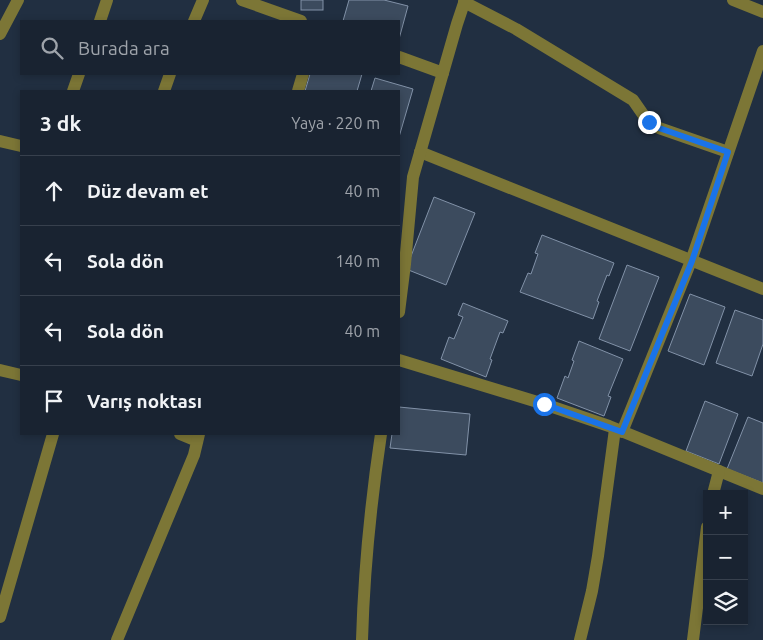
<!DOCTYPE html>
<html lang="tr">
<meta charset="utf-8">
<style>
body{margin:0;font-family:Ubuntu,sans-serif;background:#262f3d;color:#f1f3f6}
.controls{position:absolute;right:15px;bottom:15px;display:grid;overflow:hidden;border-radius:0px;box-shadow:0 2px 8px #0003}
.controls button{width:45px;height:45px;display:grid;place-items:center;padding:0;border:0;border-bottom:1px solid #37404d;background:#192331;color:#f1f3f6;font:25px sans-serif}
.stop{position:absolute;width:15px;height:15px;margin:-11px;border:4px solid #1a73e8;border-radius:50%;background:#fff}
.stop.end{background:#1a73e8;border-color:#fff;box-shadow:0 1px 5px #0008}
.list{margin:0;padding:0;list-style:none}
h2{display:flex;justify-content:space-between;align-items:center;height:65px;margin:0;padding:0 20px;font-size:21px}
h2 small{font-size:16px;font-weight:400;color:#9fa4ab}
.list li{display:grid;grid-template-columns:32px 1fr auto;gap:15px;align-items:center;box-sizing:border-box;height:70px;padding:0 20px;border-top:1px solid #37404d}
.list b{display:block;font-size:19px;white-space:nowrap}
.list em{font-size:16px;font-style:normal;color:#9fa4ab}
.icon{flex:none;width:28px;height:28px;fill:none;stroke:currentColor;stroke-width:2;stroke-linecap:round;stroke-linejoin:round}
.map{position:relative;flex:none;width:763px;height:640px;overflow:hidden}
.search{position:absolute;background:#192331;box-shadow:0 2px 8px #0003;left:20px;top:20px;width:380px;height:55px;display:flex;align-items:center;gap:12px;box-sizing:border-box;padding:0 18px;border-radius:0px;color:#9fa4ab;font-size:19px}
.panel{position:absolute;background:#192331;box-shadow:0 2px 8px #0003;left:20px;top:90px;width:380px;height:345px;border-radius:0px}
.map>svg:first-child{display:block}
</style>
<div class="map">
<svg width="763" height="640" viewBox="0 0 763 640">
<rect width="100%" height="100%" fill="#212f41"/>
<g fill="#3c4b5e" stroke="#8292a8">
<rect x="301" y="0" width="22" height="10"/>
<polygon points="349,0 384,0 408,6 399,39 399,21 343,21"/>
<polygon points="310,74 362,74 357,91 305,91"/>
<polygon points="375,78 413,89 399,137 399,91 371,91"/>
<polygon points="434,197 475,213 446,285 406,269"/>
<polygon points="542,235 614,263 609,276 607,275 597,301 599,302 593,319 520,292 528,273 531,274 538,254 535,253"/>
<polygon points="627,265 659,277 630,351 599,339"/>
<polygon points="690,294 725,307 704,365 668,351"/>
<polygon points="463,303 508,321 503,333 500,332 490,359 492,360 486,377 441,359 449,337 454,339 463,317 458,315"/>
<polygon points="735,310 763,320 763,344 752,376 716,363"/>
<polygon points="579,341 623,359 608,396 611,397 604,416 557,398 565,376 568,378 574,361 572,360"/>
<polygon points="705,401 738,414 719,464 686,451"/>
<polygon points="399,407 470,414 466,455 390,448 392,434 399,434"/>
<polygon points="748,417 763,423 763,483 727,469"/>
</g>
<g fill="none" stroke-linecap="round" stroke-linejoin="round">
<g stroke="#7c7636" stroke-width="12">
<polyline points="242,0 301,21"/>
<polyline points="733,0 763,12"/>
<polyline points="464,2 516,29 633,100 649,123 659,128 728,152"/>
<polyline points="100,21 107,0"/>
<polyline points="194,21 203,0"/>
<polyline points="0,34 18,0"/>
<polyline points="399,57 443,73"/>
<polyline points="73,91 79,74"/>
<polyline points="164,91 170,74"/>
<polyline points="298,91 303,74"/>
<polyline points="0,141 21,146"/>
<polyline points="420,152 763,289"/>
<polyline points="399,312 405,264 413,177 457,24 465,0"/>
<polyline points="399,360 544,404 609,426 763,489"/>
<polyline points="0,370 21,375"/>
<polyline points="622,432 691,261 763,51"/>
<polyline points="180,434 197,441"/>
<polyline points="713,494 719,471"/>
<polyline points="0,617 53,434"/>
<polyline points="117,640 194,455 199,434"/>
<path d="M362,640C364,572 371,501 381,434"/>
<polyline points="580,640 592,591 598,556 615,429"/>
<polyline points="693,640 707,527"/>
</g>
</g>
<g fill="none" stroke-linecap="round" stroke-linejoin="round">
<polyline stroke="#1a73e8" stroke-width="6" points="544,404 622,432 692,261 728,152 659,128 649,122"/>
</g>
</svg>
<div class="controls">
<button>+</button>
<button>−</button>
<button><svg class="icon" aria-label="layers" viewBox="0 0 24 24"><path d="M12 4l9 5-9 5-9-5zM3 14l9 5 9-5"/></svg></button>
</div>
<div class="stop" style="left:544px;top:404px"></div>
<div class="stop end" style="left:649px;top:122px"></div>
<div class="search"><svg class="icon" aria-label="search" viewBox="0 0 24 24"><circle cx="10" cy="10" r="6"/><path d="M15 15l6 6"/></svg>Burada ara</div>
<section class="panel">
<h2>3 dk<small>Yaya · 220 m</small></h2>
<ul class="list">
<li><svg class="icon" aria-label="ahead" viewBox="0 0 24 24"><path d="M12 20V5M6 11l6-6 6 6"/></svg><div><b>Düz devam et</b></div><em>40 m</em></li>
<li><svg class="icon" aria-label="left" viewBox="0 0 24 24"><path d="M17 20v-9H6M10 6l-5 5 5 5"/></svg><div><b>Sola dön</b></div><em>140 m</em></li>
<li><svg class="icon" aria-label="left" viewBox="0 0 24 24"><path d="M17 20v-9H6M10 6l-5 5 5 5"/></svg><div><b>Sola dön</b></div><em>40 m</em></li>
<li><svg class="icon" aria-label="arrive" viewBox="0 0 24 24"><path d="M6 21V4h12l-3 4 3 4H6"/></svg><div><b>Varış noktası</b></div></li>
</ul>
</section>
</div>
